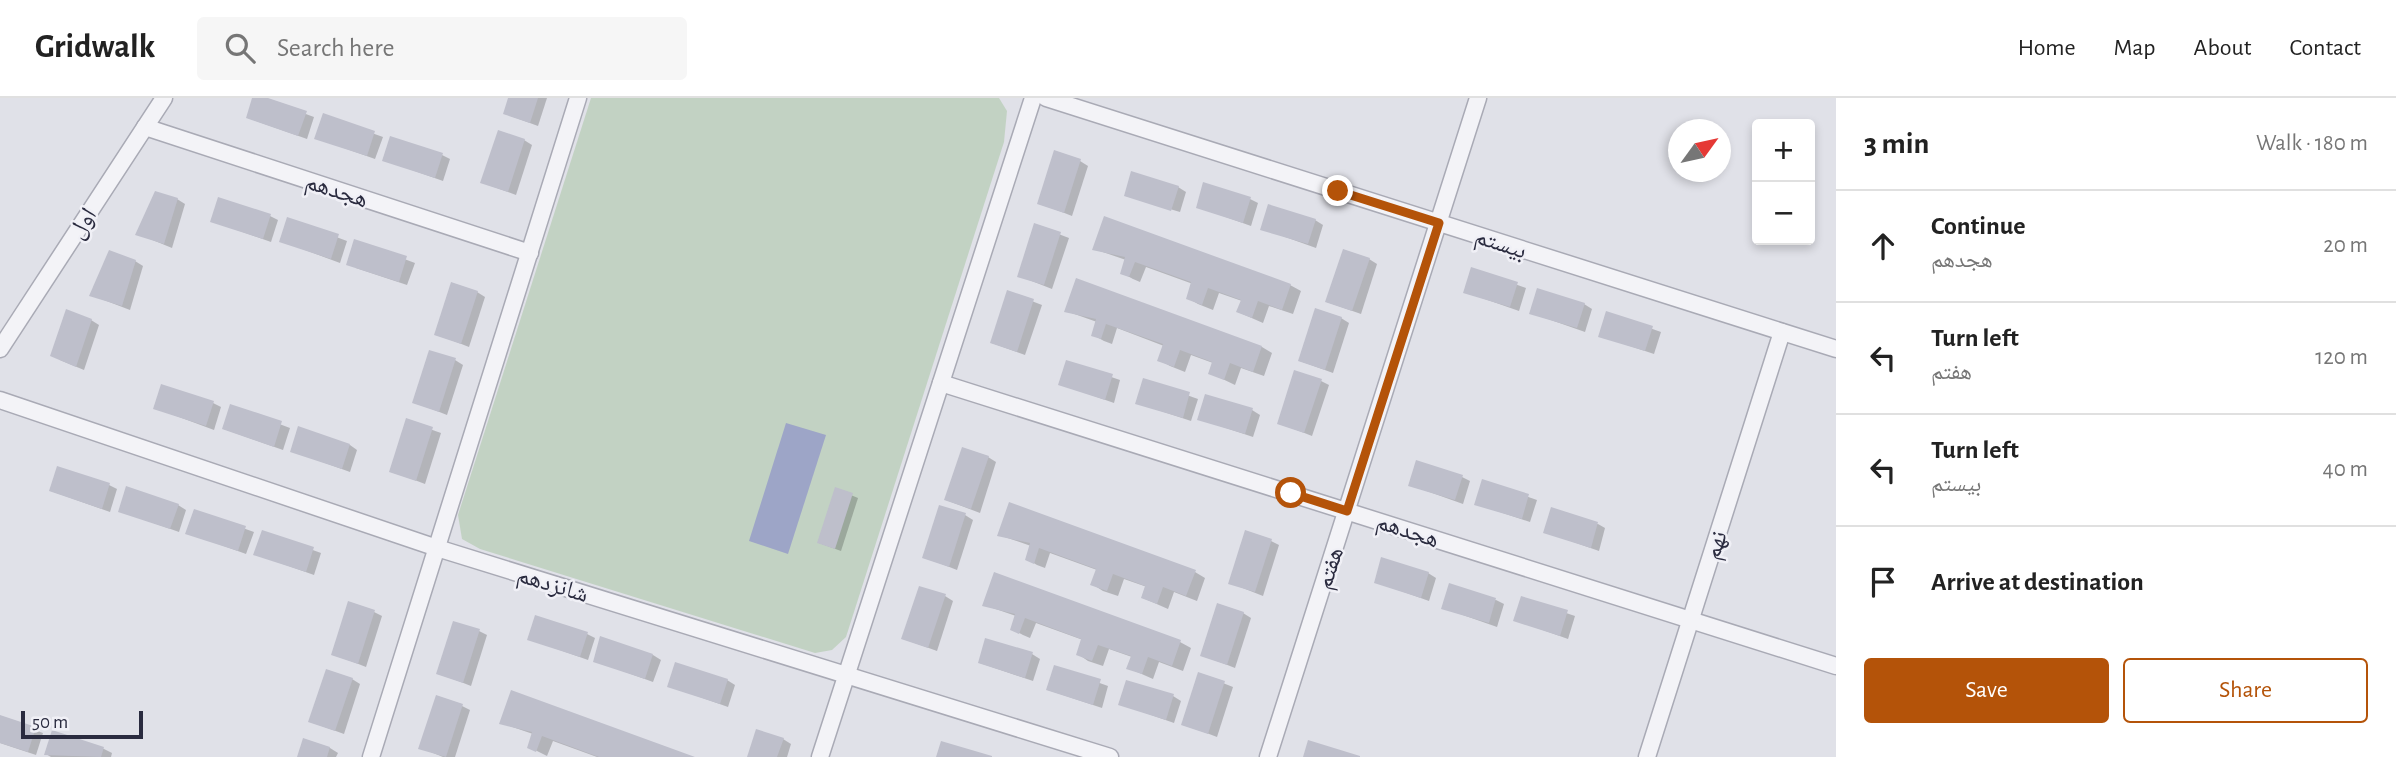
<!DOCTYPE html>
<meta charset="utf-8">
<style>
body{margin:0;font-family:"Alegreya Sans","Noto Naskh Arabic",sans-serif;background:#f6f6f6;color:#222}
.controls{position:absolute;right:21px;top:21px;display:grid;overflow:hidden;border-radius:7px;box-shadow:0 4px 10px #0003}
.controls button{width:63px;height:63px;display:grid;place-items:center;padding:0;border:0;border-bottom:2px solid #e0e0e0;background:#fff;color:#222;font:35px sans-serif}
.compass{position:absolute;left:1668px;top:21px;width:63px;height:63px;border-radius:50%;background:#fff;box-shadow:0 4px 10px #0003;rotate:57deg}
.scale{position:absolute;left:21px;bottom:18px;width:122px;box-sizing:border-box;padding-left:7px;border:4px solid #2a2b3f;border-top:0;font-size:19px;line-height:24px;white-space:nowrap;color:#2a2b3f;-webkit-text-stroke:5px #f0f0f6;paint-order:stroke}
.stop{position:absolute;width:21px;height:21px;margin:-16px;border:5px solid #b45309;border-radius:50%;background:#fff}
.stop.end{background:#b45309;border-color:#fff;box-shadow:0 2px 7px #0008}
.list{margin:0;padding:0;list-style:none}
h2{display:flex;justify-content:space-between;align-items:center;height:91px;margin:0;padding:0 28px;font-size:30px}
h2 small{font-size:23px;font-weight:400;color:#767676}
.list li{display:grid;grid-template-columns:46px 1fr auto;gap:21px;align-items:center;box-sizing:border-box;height:112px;padding:0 28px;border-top:2px solid #e0e0e0}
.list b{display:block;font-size:26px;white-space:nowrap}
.list p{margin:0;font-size:23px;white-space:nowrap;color:#767676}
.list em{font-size:23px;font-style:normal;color:#767676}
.actions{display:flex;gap:14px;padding:21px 28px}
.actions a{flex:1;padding:16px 0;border:2px solid #b45309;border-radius:7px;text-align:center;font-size:24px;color:#b45309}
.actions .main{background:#b45309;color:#fff}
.icon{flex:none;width:38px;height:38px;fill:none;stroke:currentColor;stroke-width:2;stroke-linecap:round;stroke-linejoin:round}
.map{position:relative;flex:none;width:1836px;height:659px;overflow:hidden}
header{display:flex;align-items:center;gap:42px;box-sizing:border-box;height:98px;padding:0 35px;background:#fff;border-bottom:2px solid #e0e0e0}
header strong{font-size:33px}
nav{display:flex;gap:38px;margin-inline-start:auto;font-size:24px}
.search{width:490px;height:63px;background:#f6f6f6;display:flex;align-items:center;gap:18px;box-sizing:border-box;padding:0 24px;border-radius:7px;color:#767676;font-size:26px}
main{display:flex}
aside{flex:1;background:#fff}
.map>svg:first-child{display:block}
</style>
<header>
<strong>Gridwalk</strong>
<div class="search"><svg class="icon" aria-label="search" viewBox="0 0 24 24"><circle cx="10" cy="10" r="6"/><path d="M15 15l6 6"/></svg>Search here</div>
<nav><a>Home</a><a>Map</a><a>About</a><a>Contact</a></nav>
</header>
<main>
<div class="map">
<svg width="1836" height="659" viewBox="0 0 1836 659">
<rect width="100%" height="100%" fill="#e0e1e8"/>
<polygon fill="#c2d2c3" points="591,0 999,0 1007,13 1004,44 846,539 832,552 815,555 480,451 462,441 458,417"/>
<polygon fill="#9da5c7" points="786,325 826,337 788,456 749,443"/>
<g fill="#0003">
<polygon points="254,0 262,0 314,19 307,41 248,20"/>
<polygon points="510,0 547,0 538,28 505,16"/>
<polygon points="324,18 383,39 375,61 316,40"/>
<polygon points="524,42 532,47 516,97 483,85"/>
<polygon points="442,57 450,61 443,83 384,62"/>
<polygon points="1080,63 1088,68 1072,118 1039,105"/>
<polygon points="1178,89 1186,94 1180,114 1126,98"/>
<polygon points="177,101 185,106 172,150 138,136"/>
<polygon points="1250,101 1258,105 1251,128 1198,109"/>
<polygon points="270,118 278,122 271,144 212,123"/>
<polygon points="288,121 347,143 340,165 281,143"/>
<polygon points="1315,122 1323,127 1316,150 1263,131"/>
<polygon points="1035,127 1069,140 1052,191 1019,178"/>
<polygon points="356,143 415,165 407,187 356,170"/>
<polygon points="1094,151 1290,187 1301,193 1293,216 1269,208 1263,225 1238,214 1242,203 1219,195 1213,212 1198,206 1188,200 1193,186 1146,169 1140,184 1133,181 1122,175 1126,162"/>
<polygon points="1369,161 1377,166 1361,216 1327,204"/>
<polygon points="135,163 143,168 130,212 91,197"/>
<polygon points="1472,171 1526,190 1519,213 1465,194"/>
<polygon points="477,194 485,199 469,249 436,236"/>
<polygon points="1008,194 1042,207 1025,257 992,245"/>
<polygon points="1584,206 1592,211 1585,234 1531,215"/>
<polygon points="1066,213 1262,249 1272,255 1264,278 1241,270 1235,287 1210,275 1213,265 1191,257 1185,274 1170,268 1159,262 1164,248 1117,230 1112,246 1104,243 1093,237 1097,224"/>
<polygon points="1607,215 1661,234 1654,256 1600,238"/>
<polygon points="1341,220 1349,225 1333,275 1300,263"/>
<polygon points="91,222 99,227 84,272 60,262"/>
<polygon points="455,262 463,267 447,317 414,304"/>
<polygon points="1067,264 1120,282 1114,305 1060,286"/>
<polygon points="1144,282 1198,301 1191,323 1137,305"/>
<polygon points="1321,283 1329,287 1312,338 1279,325"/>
<polygon points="213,305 221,309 214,332 155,310"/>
<polygon points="231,308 290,330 283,352 224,331"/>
<polygon points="1252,312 1260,317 1253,339 1199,321"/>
<polygon points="407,323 441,335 425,386 391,373"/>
<polygon points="350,347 357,352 350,374 292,353"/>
<polygon points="988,359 996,364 980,415 946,402"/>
<polygon points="1462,379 1470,383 1463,406 1410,387"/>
<polygon points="1483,383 1537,402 1530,424 1476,406"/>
<polygon points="109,387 117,391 110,414 51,393"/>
<polygon points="836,391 858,400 841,453 819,445"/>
<polygon points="178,407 186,412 179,434 120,413"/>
<polygon points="195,413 254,434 246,456 188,435"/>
<polygon points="965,417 973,422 957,472 924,459"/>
<polygon points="1598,426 1605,430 1599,453 1545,434"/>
<polygon points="263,434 321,455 314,477 255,456"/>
<polygon points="999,437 1195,474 1205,480 1197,503 1174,494 1168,511 1143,500 1147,489 1124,481 1118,498 1103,493 1092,486 1097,472 1050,455 1045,470 1037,467 1027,461 1031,448"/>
<polygon points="1271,443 1279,447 1263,498 1230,485"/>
<polygon points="1428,475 1436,480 1429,503 1376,484"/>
<polygon points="945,498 953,503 937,553 904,541"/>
<polygon points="1522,500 1575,518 1568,541 1515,522"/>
<polygon points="1496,502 1504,506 1497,529 1443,510"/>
<polygon points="984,507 1180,544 1191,550 1183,573 1159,564 1153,581 1128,570 1132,559 1109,551 1103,568 1088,563 1078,556 1083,542 1036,525 1030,540 1023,537 1012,531 1016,518"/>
<polygon points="374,514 382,518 366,569 333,556"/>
<polygon points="1243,515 1251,520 1235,570 1202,557"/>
<polygon points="479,533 487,537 471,588 438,575"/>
<polygon points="587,536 595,540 588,562 529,541"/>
<polygon points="1032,556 1040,561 1033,583 980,565"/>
<polygon points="653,557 661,562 653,584 595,563"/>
<polygon points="1055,569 1108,588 1102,610 1048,592"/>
<polygon points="1200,576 1233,589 1217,639 1183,626"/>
<polygon points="352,581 360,586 344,636 311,624"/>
<polygon points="727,582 735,587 728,609 669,588"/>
<polygon points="1173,598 1181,603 1174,625 1120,606"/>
<polygon points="462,608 470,612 455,659 443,659 421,650"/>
<polygon points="0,619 43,635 36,657 0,645"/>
<polygon points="501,625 690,659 597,659 553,643 547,658 529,649 533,636"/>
<polygon points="53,634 104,651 112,655 111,659 51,659 46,656"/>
<polygon points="783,641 791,646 787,659 749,659"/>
<polygon points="304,642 330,650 338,655 336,659 299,659"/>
</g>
<g fill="#bebfcb">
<polygon points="252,0 268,0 307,13 298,38 246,20"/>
<polygon points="508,0 538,0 530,25 503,16"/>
<polygon points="323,15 375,33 367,58 314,41"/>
<polygon points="498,32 525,41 508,94 480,85"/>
<polygon points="390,38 443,55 435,80 382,63"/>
<polygon points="1054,52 1081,61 1064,115 1037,106"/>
<polygon points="1131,73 1179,88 1171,113 1124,98"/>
<polygon points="1203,84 1251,99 1243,125 1196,110"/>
<polygon points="155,93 178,100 164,146 135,137"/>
<polygon points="218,99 271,116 263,141 210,124"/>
<polygon points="1268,106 1316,121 1308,146 1260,132"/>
<polygon points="1104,118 1291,186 1282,212 1258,203 1252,220 1236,214 1241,202 1208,190 1202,207 1186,201 1191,184 1135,164 1129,179 1120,176 1125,159 1092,152"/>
<polygon points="287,119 339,136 331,161 279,144"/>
<polygon points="1034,125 1061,134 1044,187 1017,179"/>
<polygon points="354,141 407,158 399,184 346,167"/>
<polygon points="1343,151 1370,160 1352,213 1325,204"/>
<polygon points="109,152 136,162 122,208 89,198"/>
<polygon points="1471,169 1518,184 1510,209 1463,195"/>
<polygon points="1076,180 1262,248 1253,274 1230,265 1224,282 1208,276 1212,264 1180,252 1174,269 1157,263 1163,246 1106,226 1101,241 1091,238 1096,221 1064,214"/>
<polygon points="451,184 478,193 461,246 434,237"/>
<polygon points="1537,190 1585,205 1577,230 1529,216"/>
<polygon points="1007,192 1034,201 1017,254 990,245"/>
<polygon points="1315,210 1342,219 1325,272 1298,263"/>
<polygon points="66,211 92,221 76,269 50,258"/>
<polygon points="1606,213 1653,228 1645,253 1598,239"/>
<polygon points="429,252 456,260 439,314 412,305"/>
<polygon points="1066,262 1113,276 1105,302 1058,287"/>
<polygon points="1294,272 1322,281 1304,335 1277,326"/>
<polygon points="1143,280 1190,294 1183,320 1135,306"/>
<polygon points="161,286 214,303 206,328 153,311"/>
<polygon points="1205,296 1253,310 1245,336 1197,322"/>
<polygon points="230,306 282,323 274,349 222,331"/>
<polygon points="406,320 433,329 416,383 389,374"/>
<polygon points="298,328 350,346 342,371 290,354"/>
<polygon points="962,349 989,358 971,411 944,402"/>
<polygon points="1416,362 1463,377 1455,402 1408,388"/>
<polygon points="57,368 110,385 102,411 49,393"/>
<polygon points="1482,381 1529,396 1522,421 1474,407"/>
<polygon points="126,388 179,406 170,431 118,414"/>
<polygon points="835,389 853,395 835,451 817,445"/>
<polygon points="1009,404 1196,472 1186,498 1163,489 1157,506 1141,500 1145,488 1113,476 1107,493 1090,487 1096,471 1039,450 1034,466 1025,462 1030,445 997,438"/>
<polygon points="939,407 966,415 949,469 922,460"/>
<polygon points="1551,409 1598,424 1591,450 1543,435"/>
<polygon points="194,411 246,428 238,453 185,436"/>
<polygon points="262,432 314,449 306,474 253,457"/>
<polygon points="1245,432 1272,441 1255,494 1228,486"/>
<polygon points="1381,459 1429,474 1421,500 1374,485"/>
<polygon points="994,474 1181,542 1172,568 1148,559 1142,576 1126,571 1131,558 1098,547 1092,563 1076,557 1081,541 1025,520 1019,536 1010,532 1015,516 982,508"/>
<polygon points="1449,485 1496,500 1489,525 1441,511"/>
<polygon points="919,488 946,496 928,550 901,541"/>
<polygon points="1521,498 1568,512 1560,538 1513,523"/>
<polygon points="348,503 375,512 358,566 331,557"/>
<polygon points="1217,505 1244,514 1227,567 1200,558"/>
<polygon points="535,517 588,534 580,559 527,542"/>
<polygon points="453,523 480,531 463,585 436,576"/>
<polygon points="600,538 653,556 645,581 593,564"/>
<polygon points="985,540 1033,554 1025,580 978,565"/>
<polygon points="675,564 728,581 720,606 667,589"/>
<polygon points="1054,567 1101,581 1093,607 1046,592"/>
<polygon points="326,571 353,580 335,633 308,624"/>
<polygon points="1198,574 1225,583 1208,636 1181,627"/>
<polygon points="1126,582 1174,596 1166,622 1118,607"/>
<polygon points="511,592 695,659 599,659 542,638 536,654 527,650 532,634 499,626"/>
<polygon points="436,597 463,606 446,659 418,651"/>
<polygon points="0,617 36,629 28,654 0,645"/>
<polygon points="756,631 784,640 777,659 747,659"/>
<polygon points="52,632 104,649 101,659 44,657"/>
<polygon points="303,640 330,649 327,659 297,659"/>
<polygon points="1308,642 1360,658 1360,659 1303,659"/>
<polygon points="941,643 992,658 992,659 936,659"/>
</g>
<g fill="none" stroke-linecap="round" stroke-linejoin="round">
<g stroke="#a9aab5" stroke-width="19">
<g id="minor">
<polyline points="1046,0 1836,251"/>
<polyline points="145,29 530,155"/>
<polyline points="0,251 164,0"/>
<polyline points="941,285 1836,568"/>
<polyline points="0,302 437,450 1110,659"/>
<polyline points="371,659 578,0"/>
<polyline points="820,659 1033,0"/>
<polyline points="1268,659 1478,0"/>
<polyline points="1647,659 1782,234"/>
</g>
</g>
<use href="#minor" stroke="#f3f3f7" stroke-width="16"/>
</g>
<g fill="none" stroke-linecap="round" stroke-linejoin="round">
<polyline stroke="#b45309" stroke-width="9" points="1291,395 1347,413 1439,125 1338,93"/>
</g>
<g text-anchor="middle" stroke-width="5" stroke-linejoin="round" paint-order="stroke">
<g font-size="24" fill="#2a2b3f" stroke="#f0f0f6">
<text transform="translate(337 92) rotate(18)" y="8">هجدهم</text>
<text transform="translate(82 125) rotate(-57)" y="8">اول</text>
<text transform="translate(1501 145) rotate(18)" y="8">بیستم</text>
<text transform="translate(1408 432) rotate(18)" y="8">هجدهم</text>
<text transform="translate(1715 447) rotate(-72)" y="8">نهم</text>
<text transform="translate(1329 470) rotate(-72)" y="8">هفتم</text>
<text transform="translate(553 486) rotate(17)" y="8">شانزدهم</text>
</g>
</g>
</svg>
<div class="controls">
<button>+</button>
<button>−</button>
</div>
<svg class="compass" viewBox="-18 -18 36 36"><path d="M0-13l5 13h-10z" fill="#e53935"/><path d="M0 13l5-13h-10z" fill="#767676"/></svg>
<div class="scale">50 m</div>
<div class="stop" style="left:1291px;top:395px"></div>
<div class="stop end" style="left:1338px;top:93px"></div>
</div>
<aside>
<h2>3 min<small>Walk · 180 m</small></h2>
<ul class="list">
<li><svg class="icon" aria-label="ahead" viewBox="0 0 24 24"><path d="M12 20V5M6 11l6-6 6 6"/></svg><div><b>Continue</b><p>هجدهم</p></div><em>20 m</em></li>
<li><svg class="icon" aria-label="left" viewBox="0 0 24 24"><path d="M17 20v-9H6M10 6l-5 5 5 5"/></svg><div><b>Turn left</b><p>هفتم</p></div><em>120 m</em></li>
<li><svg class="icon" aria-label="left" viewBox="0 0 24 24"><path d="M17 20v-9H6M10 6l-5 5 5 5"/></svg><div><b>Turn left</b><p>بیستم</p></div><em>40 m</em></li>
<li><svg class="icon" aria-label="arrive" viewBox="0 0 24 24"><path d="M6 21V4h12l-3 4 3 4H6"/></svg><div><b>Arrive at destination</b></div></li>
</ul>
<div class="actions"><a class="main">Save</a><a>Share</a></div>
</aside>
</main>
